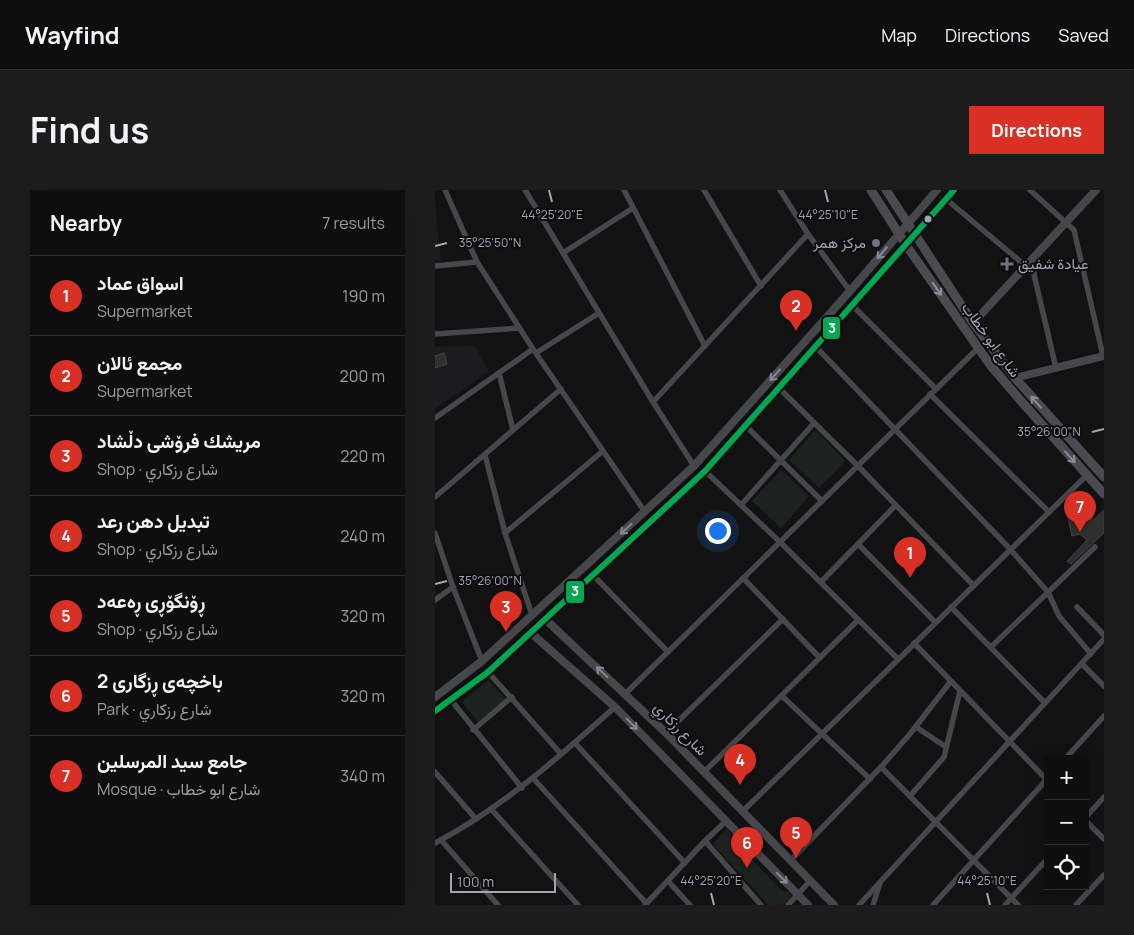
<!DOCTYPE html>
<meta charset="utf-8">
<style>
body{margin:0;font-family:Manrope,Vazirmatn,sans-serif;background:#1c1c1c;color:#f1f3f6}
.controls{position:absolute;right:15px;bottom:15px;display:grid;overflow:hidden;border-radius:0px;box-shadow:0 5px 20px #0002}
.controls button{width:45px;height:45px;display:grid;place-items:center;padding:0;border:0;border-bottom:1px solid #2e2e2e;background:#0e0e0e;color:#f1f3f6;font:25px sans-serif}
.scale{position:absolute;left:15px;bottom:12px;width:106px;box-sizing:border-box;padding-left:5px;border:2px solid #a2a5b4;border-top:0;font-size:14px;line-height:18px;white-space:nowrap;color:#a2a5b4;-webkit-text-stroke:4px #0d0c0e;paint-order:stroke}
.you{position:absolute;left:282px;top:340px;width:18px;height:18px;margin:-12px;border:4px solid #fff;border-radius:50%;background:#1a73e8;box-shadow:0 0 0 8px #1a73e833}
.badge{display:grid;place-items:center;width:32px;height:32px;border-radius:50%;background:#d93025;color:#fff;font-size:16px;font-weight:700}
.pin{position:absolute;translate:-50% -41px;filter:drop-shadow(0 1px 2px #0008)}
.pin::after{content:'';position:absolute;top:26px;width:18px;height:15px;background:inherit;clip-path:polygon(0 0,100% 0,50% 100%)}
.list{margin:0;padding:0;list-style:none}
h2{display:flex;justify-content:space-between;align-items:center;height:65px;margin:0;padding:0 20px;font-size:21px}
h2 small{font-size:16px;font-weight:400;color:#9b9c9e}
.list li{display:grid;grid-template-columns:32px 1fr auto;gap:15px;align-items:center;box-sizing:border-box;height:80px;padding:0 20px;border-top:1px solid #2e2e2e}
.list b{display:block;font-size:19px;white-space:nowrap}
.list p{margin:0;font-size:16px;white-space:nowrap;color:#9b9c9e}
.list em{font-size:16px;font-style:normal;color:#9b9c9e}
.icon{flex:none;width:28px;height:28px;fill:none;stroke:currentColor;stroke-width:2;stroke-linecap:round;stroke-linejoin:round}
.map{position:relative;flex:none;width:669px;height:715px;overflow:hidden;border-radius:0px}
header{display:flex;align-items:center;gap:30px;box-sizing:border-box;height:70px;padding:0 25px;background:#0e0e0e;border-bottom:1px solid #2e2e2e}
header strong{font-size:24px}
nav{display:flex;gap:28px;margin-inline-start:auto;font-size:18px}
.intro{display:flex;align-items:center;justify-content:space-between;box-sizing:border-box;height:120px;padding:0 30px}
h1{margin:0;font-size:35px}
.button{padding:12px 22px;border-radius:0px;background:#d93025;color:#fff;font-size:18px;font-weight:700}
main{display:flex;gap:30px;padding:0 30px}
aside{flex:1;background:#0e0e0e;border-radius:0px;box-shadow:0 5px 20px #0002}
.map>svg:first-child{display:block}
</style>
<header>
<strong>Wayfind</strong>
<nav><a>Map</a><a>Directions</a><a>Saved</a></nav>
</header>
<div class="intro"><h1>Find us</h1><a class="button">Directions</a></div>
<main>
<aside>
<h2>Nearby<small>7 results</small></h2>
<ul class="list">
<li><span class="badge">1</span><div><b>اسواق عماد</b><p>Supermarket</p></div><em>190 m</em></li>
<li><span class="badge">2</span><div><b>مجمع ئالان</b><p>Supermarket</p></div><em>200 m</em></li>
<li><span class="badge">3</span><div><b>مريشك فرۆشى دڵشاد</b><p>Shop · شارع رزكاري</p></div><em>220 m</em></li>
<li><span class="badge">4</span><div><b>تبديل دهن رعد</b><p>Shop · شارع رزكاري</p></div><em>240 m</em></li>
<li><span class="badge">5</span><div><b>ڕۆنگۆڕی ڕەعەد</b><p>Shop · شارع رزكاري</p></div><em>320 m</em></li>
<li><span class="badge">6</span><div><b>باخچەی ڕزگاری 2</b><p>Park · شارع رزكاري</p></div><em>320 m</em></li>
<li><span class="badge">7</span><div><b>جامع سيد المرسلين</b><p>Mosque · شارع ابو خطاب</p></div><em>340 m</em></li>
</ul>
</aside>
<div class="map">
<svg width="669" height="715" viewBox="0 0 669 715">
<rect width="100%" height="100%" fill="#121212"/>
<g fill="#1c1c1e">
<polygon points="0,11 6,70 0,70"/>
<polygon points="39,155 54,181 0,219 0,157"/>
</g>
<g fill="#1c231e">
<polygon points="381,240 410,271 384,298 354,270"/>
<polygon points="346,280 374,306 346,338 317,311"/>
<polygon points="53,490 71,509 43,532 27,512"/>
<polygon points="293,638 297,649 347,701 353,702 357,706 348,715 333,715 278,654"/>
</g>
<g fill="#2f2f30" stroke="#414146">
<polygon points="9,163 12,174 0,178 0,166"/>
<polygon points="652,310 658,330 669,320 669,343 636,374 632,371 652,350 645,344 637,346 630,316"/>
</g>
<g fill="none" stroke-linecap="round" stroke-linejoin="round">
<g stroke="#46474b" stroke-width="5.5">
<polyline points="10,0 42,72 98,159 210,322"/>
<polyline points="90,0 218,212 259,276"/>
<polyline points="189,0 270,156"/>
<polyline points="269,0 326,96"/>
<polyline points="345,0 373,44 415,101"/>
<polyline points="595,0 639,40 668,166"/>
<polyline points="511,9 599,83"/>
<polyline points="128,63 198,18"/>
<polyline points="596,72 621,178"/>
<polyline points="0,76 42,72"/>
<polyline points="417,115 501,199"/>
<polyline points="0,144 84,138"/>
<polyline points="381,157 575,359 613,402 624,426 656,464"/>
<polyline points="101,163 164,123"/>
<polyline points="64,183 78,240"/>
<polyline points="344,198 422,275 538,395"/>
<polyline points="495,204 614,322"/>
<polyline points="218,212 373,44"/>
<polyline points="0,228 98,159"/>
<polyline points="311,236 387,311"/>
<polyline points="50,265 70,343 97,425"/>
<polyline points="270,281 345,352 463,469"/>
<polyline points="0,307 126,199"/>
<polyline points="306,315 379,233"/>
<polyline points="0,343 18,397 47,471"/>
<polyline points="70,343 168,261"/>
<polyline points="423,354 500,432"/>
<polyline points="158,385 233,462"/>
<polyline points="308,388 385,468"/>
<polyline points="386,392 460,316"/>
<polyline points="0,410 18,397"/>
<polyline points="516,417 610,513"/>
<polyline points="642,417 669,445"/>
<polyline points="479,453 613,591"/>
<polyline points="556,457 660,357"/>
<polyline points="647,474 669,496"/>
<polyline points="53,482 126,564"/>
<polyline points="190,504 543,158"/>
<polyline points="347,506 435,589"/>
<polyline points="16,510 87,598"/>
<polyline points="481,537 511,557"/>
<polyline points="38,540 77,507"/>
<polyline points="231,543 348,429"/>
<polyline points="140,553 250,673"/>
<polyline points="630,569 669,526"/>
<polyline points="446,577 583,715"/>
<polyline points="0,582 41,629"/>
<polyline points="269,582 423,430"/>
<polyline points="98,588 211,713"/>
<polyline points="475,606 509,567 525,501"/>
<polyline points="56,619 143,715"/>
<polyline points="307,622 652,285"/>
<polyline points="650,628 669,607"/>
<polyline points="650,630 669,649"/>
<polyline points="6,650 63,715"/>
<polyline points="270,651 326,715"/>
<path d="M0,653C67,618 124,567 180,517"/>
<polyline points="356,670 446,577 475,544 516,491"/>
<polyline points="233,691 255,715"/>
<polyline points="210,715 270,651 291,631"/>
<polyline points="353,715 376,690"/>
<polyline points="424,715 669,449"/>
<polyline points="438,715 445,693"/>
<polyline points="498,715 613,588"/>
<polyline points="570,715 613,668"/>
<polyline points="641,715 669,685"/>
</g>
<g stroke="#46474b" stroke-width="8">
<polyline points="538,133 661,0"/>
<polyline points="580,188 669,166"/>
<polyline points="110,429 231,543 399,715"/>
<polyline points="96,443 180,517 373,715"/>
<polyline points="0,507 47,471 259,276 415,101 502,0"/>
<polyline points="0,521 53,482 270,281 519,0"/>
</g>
<g stroke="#4a4b4f" stroke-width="9">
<polyline points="436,0 471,55 556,176 586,211 669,304"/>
<polyline points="451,0 538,133 580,188 669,287"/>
</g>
<g stroke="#0d0c0e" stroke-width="10">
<polyline id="bus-1" points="0,521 53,482 270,281 519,0"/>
</g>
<use href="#bus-1" stroke="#00a651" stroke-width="6"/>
</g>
<defs><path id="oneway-shaft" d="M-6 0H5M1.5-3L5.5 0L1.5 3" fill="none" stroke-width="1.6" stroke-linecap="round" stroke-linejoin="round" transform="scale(1.25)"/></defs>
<g stroke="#868994">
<use href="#oneway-shaft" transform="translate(447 63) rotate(130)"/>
<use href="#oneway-shaft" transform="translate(340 185) rotate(132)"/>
<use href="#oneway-shaft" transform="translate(191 339) rotate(137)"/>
<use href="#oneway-shaft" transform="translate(167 482) rotate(-137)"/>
<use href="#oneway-shaft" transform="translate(197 534) rotate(46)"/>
<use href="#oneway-shaft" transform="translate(347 688) rotate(45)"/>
</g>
<g stroke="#8c8e9b">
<use href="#oneway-shaft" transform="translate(502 99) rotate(55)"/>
<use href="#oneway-shaft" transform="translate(601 212) rotate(-131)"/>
<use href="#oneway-shaft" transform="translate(635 267) rotate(48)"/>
</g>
<path fill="none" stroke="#a2a5b4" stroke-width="2" d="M114,0L117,12M390,0L393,12M0,56L12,53M657,242L669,239M0,394L12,391M276,703L279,715M552,703L555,715"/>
<circle fill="#a2a5b4" stroke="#0d0c0e" stroke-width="2" cx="493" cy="29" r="4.5"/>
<g fill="#70727b" stroke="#0d0c0e" stroke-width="2">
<circle cx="441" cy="53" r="5"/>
<path d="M569.5 66.5h5v5h5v5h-5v5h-5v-5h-5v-5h5z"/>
</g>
<g text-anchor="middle" stroke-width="4" stroke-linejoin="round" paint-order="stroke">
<g font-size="15" fill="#a2a5b4" stroke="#0d0c0e" text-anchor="end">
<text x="431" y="58">مركز همر</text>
<text x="583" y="79" text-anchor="start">عيادة شفيق</text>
</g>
<g font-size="15" fill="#a2a5b4" stroke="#0d0c0e">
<text transform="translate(556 150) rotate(54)" y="5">شارع ابو خطاب</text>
<text transform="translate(245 539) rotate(45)" y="5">شارع رزكاري</text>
</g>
</g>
<g font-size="12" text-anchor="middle" fill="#a2a5b4" stroke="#0d0c0e" stroke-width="4" stroke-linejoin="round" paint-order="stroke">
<text x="117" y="29">44°25'20"E</text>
<text x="393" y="29">44°25'10"E</text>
<text x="55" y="57">35°25'50"N</text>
<text x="614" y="246">35°26'00"N</text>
<text x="55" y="395">35°26'00"N</text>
<text x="276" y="695">44°25'20"E</text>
<text x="552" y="695">44°25'10"E</text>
</g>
<g stroke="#0d0c0e" stroke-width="2">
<rect x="387" y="126" width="19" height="24" rx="5" fill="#00a651"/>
<rect x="130" y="390" width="20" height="24" rx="5" fill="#00a651"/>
</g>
<g font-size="14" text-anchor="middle" font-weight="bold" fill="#fff">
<text x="397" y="143">3</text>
<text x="140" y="406">3</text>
</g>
</svg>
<div class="controls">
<button>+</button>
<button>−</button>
<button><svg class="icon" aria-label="locate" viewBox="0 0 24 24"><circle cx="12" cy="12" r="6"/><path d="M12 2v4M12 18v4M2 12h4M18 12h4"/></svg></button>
</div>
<div class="scale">100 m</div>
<div class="you"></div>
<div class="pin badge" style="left:475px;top:388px">1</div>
<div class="pin badge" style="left:361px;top:141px">2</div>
<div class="pin badge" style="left:71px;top:442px">3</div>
<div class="pin badge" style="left:305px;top:595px">4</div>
<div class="pin badge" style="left:361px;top:668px">5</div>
<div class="pin badge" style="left:312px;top:678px">6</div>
<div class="pin badge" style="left:645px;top:342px">7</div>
</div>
</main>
